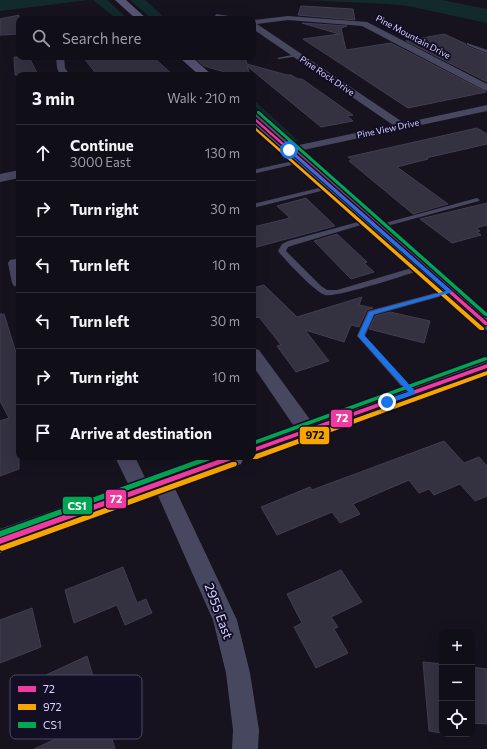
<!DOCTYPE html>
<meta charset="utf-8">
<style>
body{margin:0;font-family:Commissioner,sans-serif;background:#1e1c24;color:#f1f3f6}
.controls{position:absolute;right:12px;bottom:12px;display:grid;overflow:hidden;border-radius:8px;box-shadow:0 4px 16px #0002}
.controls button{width:36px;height:36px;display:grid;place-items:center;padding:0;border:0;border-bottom:1px solid #302e36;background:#100e17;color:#f1f3f6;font:20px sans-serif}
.stop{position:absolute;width:12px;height:12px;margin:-9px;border:3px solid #1a73e8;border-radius:50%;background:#fff}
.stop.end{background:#1a73e8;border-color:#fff;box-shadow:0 1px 4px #0008}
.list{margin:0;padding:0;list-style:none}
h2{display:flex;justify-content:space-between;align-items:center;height:52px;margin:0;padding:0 16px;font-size:17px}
h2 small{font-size:13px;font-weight:400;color:#9c9ca1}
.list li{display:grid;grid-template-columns:26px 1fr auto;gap:12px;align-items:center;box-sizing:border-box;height:56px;padding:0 16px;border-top:1px solid #302e36}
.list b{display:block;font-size:15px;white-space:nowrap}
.list p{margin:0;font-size:13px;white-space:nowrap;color:#9c9ca1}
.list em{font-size:13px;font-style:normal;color:#9c9ca1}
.icon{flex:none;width:22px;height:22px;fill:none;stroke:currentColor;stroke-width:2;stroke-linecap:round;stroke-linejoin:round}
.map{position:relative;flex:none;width:487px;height:749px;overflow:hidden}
.search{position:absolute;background:#100e17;box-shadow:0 4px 16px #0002;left:16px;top:16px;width:240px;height:44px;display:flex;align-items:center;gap:10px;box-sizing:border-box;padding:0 14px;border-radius:8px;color:#9c9ca1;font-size:15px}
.panel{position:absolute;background:#100e17;box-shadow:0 4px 16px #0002;left:16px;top:72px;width:240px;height:388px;border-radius:8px}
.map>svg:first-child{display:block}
</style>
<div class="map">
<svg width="487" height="749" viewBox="0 0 487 749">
<rect width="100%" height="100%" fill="#16131f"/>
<g fill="#122a2b">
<polygon points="0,0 89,0 0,11"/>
<polygon points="93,0 107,0 128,19 117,19"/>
<polygon points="130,0 145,0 166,19 152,19"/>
<polygon points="303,0 442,0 487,9 487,23 408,6 388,4"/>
<polygon points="253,100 253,99 298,141 295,141 253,105"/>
</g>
<g fill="#343141" stroke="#423d52">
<polygon points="301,6 353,9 355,20 298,15"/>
<polygon points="19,15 19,34 0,35 0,19"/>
<polygon points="302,23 347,26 341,28 346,50 391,43 486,92 408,108 303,39 339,34"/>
<polygon points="444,34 466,44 466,46 487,54 487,82 406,41"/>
<polygon points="14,57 29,57 38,75 15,75"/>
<polygon points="83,57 153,57 173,75 97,75"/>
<polygon points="245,57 247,64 287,75 291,75 298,79 302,79 353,115 347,116 353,121 321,127 247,66 250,75 235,75 204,66 195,58"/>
<polygon points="477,128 487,134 487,144 426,158 428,159 397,167 448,204 413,214 349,161 352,160 348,157"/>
<polygon points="306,198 335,226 253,248 253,227 290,218 277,206"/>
<polygon points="487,203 487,225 476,228 480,231 477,232 481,235 452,243 420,219"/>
<polygon points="337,234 367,262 364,263 374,272 351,279 314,241"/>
<polygon points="264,285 297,317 362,297 359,305 373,308 367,310 359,327 351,325 344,342 305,330 329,361 296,372 277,346 281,345 259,317 253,318 253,288"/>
<polygon points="390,312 430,321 424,343 369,329 375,316"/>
<polygon points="0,314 4,314 19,362 19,469 0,476 0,421 9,418 0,401"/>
<polygon points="444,441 464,463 479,457 487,466 487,496 475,501 460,484 434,495 429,489 419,493 409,480 353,504 360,514 340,523 332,512 277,535 261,507 310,487 312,490"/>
<polygon points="123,567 137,603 146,599 152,613 125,625 117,605 74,623 65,590"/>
<polygon points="341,570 362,602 331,617 338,627 334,629 348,653 316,668 294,627 302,623 287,594"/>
<polygon points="32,608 41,647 0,663 0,620"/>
<polygon points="87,656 115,749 34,749 62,736 46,675"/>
<polygon points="423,662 442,664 442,733 429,731"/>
<polygon points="472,667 487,669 487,724 472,723"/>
</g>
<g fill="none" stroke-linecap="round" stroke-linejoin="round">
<g fill="#484760" fill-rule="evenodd">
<polygon points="467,43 487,50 487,53 467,45"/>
<polygon points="297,54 299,56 279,59 277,58"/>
<polygon points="302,159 305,161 304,162 253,174 253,170"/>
<polygon points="331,185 334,187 333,188 253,208 253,204"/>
<polygon points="477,198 480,200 479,201 376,229 373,227 374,226"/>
<path d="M369,219L371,220V222L294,245L288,247L286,251L321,286L327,290H337L422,265L426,267L425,269C408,274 337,298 325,295C315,292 285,260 278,251L282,244L288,241Z"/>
<polygon points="450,289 453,289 454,291 453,293 374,315 365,336 417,393 415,395 409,395 357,336 368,311"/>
</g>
<g fill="#484760" fill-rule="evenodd">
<polygon points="216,14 236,17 240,19 223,19 215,16"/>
<polygon points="288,16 367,22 487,84 487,91 484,90 362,26 288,20 257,24 404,123 487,105 487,111 289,153 285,152 283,150 285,148 393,125 253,29 253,20"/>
<polygon points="56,57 64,57 65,68 70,75 60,75 57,68"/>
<polygon points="19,170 19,178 0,182 0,174"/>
<polygon points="15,259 19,260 19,287 14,286 12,283 8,263 10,260"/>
<polygon points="253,348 259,350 314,425 316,430 314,435 307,437 300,435 253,366"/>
<polygon points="115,457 135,457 151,490 148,496 141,498 134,496"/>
<polygon points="162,474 169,476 237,620 250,673 259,730 258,749 232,749 233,730 226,673 213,620 152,482 155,476"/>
</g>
<g fill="#575473" fill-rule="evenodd">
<polygon points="115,0 126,0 147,19 136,19"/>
<polygon points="179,57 192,57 212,75 199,75"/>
<polygon points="253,113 258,114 487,313 487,330 480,329 253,124"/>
<polygon points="487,359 487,374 262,457 253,460 245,457 253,457 253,440"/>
<polygon points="204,457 244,457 241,464 0,553 0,529"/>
</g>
<g stroke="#120e24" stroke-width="3">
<g id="bus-1">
<polygon points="253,116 487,322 487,325 485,325 253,119"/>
<polygon points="487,364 487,368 253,452 253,448"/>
<polygon points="226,457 235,457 234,459 0,544 0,538"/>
</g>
</g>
<g stroke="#120e24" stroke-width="3">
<g id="bus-2">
<polygon points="253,125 484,328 484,330 480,330 253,128"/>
<polygon points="487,371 487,375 257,459 253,459 252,457 253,457 253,455"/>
<polygon points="232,462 236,462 237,464 236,466 2,551 0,550 0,546"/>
</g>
</g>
<g stroke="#120e24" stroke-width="3">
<g id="bus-3">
<polygon points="257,111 259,111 487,313 487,316 485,316 257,113"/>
<polygon points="485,357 487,358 487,360 253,445 253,441"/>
<polygon points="205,457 214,457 213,459 0,537 0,531"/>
</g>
</g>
<use href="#bus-1" fill="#f13a9d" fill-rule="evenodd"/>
<use href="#bus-2" fill="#f7a600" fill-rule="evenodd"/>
<use href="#bus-3" fill="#00a651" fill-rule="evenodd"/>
</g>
<polygon fill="#1a73e8" points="289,149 453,292 374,314 364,335 415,391 415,394 387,404 384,404 384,400 408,392 358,336 369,312 446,291 288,151"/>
<g text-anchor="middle" stroke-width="4" stroke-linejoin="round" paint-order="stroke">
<g font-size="9" fill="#d6d0ff" stroke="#120e24">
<text transform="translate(413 37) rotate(28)" y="3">Pine Mountain Drive</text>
<text transform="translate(327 76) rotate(34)" y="3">Pine Rock Drive</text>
<text transform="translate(388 129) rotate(-12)" y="3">Pine View Drive</text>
</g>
<g font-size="13" fill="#d6d0ff" stroke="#120e24">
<text transform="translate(219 611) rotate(70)" y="5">2955 East</text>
</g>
</g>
<rect x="10" y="675" width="132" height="64" rx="6" fill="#120e24" stroke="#4d4866" stroke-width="1"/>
<rect x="18" y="686" width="18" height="6" fill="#f13a9d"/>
<rect x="18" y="704" width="18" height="6" fill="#f7a600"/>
<rect x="18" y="722" width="18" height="6" fill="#00a651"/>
<g font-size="11" fill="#d6d0ff">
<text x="43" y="693">72</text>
<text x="43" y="711">972</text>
<text x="43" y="729">CS1</text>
</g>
<g stroke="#120e24" stroke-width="1.5">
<rect x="330" y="409" width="23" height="19" rx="4" fill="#f13a9d"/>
<rect x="299" y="426" width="31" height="19" rx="4" fill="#f7a600"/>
<rect x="105" y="489" width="22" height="20" rx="4" fill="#f13a9d"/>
<rect x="62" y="496" width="31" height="19" rx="4" fill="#00a651"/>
</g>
<g font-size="11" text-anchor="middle" font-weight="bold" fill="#fff">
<text x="342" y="422">72</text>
<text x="116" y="503">72</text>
<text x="77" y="510">CS1</text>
</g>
<g font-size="11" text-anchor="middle" font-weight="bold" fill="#111">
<text x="315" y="439">972</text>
</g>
</svg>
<div class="controls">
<button>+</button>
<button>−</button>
<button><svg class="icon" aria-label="locate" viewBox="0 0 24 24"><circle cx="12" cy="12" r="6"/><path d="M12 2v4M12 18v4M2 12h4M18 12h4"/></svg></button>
</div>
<div class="stop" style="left:289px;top:150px"></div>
<div class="stop end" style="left:387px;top:402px"></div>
<div class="search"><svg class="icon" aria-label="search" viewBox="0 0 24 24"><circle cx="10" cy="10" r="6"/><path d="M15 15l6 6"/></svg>Search here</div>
<section class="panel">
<h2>3 min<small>Walk · 210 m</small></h2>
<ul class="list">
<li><svg class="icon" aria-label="ahead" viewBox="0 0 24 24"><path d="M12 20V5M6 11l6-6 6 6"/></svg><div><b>Continue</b><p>3000 East</p></div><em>130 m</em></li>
<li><svg class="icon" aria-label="right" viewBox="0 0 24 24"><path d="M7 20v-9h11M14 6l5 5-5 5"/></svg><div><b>Turn right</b></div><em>30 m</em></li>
<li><svg class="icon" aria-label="left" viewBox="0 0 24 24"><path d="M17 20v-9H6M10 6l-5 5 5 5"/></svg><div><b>Turn left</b></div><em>10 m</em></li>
<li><svg class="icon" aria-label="left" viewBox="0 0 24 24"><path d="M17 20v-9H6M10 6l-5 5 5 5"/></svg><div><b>Turn left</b></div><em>30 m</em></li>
<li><svg class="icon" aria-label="right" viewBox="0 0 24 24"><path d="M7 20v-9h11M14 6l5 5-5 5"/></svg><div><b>Turn right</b></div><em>10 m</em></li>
<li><svg class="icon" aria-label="arrive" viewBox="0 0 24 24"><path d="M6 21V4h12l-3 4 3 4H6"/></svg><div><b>Arrive at destination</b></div></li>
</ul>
</section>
</div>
